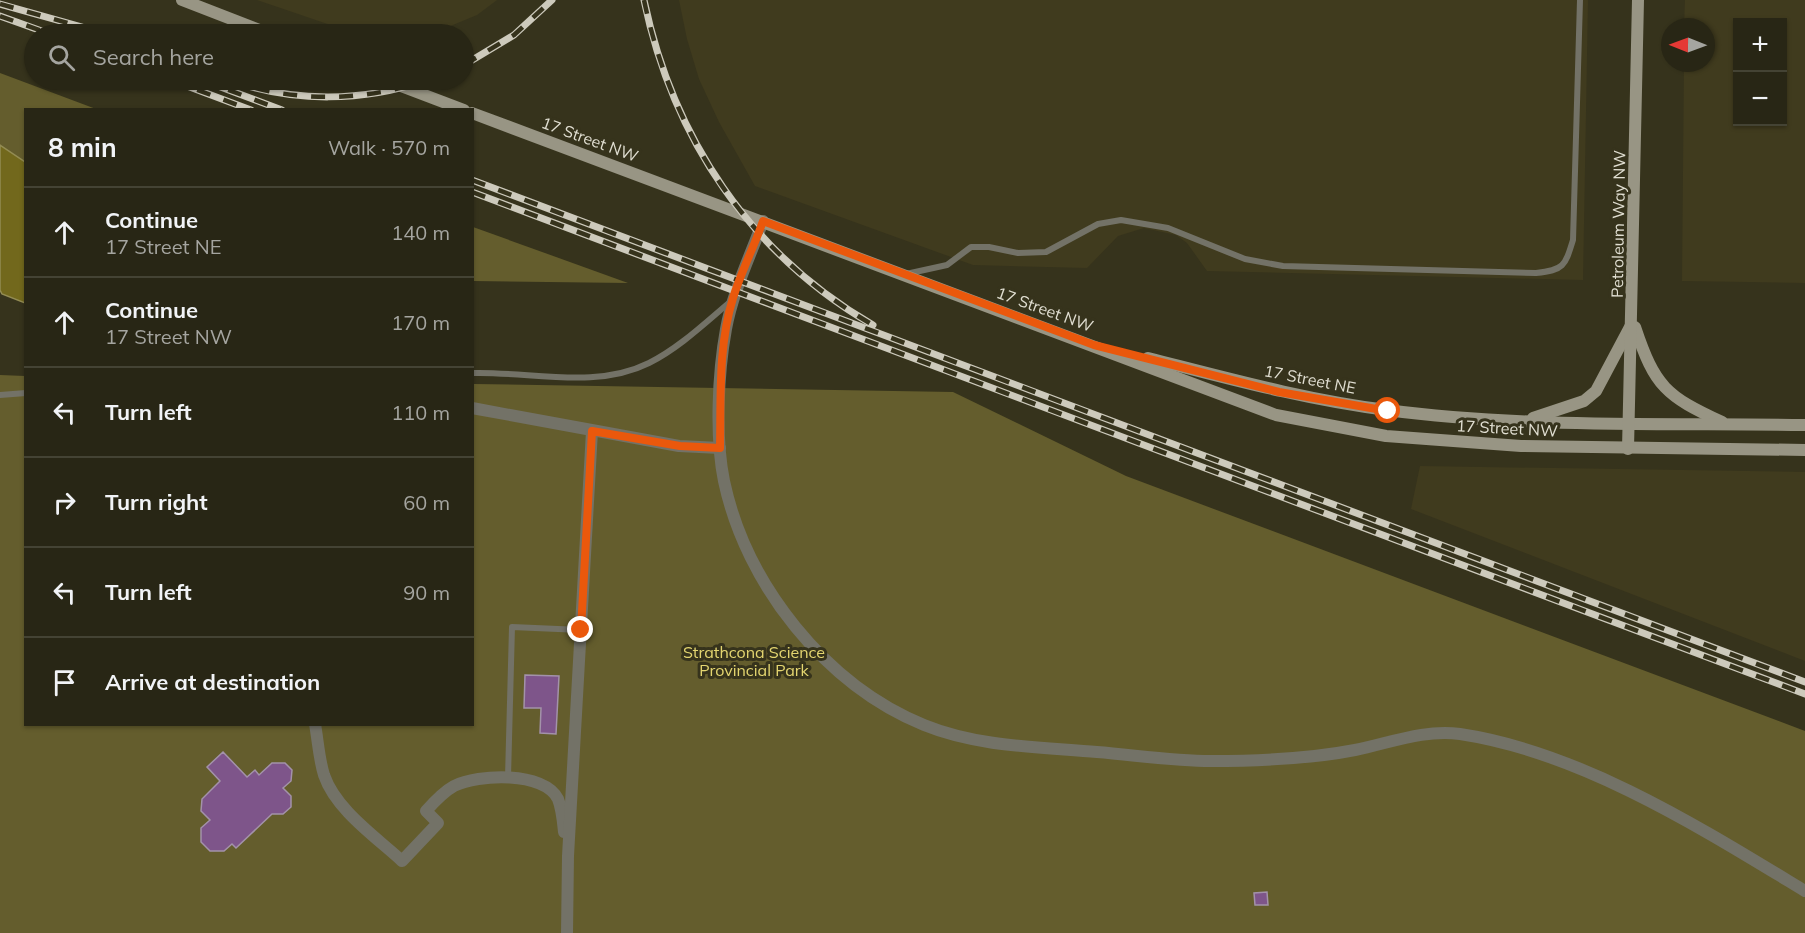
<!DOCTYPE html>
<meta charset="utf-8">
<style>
body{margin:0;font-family:Mulish,sans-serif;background:#343222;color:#f1f3f6}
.controls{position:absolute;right:18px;top:18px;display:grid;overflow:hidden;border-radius:0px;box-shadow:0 2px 4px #0004}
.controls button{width:54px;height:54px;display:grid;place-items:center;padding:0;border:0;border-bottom:2px solid #444334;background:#282615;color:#f1f3f6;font:30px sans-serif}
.compass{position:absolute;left:1661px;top:18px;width:54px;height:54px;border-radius:50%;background:#282615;box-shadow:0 2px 4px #0004;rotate:271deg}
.stop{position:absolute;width:18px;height:18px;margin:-14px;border:4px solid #ea580c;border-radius:50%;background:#fff}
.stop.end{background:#ea580c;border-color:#fff;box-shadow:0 2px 6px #0008}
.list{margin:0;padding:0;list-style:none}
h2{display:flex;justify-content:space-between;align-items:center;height:78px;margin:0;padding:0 24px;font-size:26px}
h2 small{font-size:20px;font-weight:400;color:#a5a5a0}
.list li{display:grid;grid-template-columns:39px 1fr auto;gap:18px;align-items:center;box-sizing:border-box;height:90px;padding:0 24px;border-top:2px solid #444334}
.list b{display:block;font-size:22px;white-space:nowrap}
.list p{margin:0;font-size:20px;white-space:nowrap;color:#a5a5a0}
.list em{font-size:20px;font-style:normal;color:#a5a5a0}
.icon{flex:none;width:33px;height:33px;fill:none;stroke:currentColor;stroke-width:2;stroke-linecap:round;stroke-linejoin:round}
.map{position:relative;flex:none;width:1805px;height:933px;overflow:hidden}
.search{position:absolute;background:#282615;box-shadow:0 2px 4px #0004;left:24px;top:24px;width:450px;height:66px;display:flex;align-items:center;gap:15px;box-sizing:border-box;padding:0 21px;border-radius:33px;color:#a5a5a0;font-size:22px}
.panel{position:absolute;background:#282615;box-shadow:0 2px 4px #0004;left:24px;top:108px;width:450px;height:618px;border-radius:0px}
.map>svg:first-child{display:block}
</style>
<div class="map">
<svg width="1805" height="933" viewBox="0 0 1805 933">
<rect width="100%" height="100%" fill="#36331c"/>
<g fill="#403b1e" fill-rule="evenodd">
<polygon points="257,0 497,0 477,15 431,34 357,34"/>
<polygon points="679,0 1588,0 1583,280 1207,271 1187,243 1176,235 1144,228 1118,236 1087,268 973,265 755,186 719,122 699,79 687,39"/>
<path d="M1685,0H1805V283L1682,281L1684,63H1706V27H1684ZM1738,22H1782V122H1738Z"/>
<polygon points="1420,466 1805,472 1805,661 1411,509"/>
</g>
<g fill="#645d2d">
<polygon points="0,73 96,109 26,110 25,273 0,273"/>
<polygon points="473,227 628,283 473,281"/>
<polygon points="0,375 25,376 26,724 472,724 473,384 953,392 1126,476 1805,731 1805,933 0,933"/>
</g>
<polygon fill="#72681c" stroke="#938c53" stroke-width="1.5" points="0,145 25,162 25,303 2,294 0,290"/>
<g fill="#7e558a" stroke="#a392a9" stroke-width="1.5">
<polygon points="525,675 559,676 556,734 540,733 541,708 524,708"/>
<polygon points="223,752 247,777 255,770 259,775 272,763 285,763 292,770 291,781 283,788 291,796 291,807 283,814 272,814 236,848 232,844 224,851 210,851 201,842 201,828 210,820 201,811 202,799 220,781 207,767"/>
<polygon points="1267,892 1268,905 1255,905 1254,893"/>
</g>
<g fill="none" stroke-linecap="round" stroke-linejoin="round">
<g stroke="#737267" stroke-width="6">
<path d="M906,274L947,265L971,247H989L1018,253L1046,252L1098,224L1121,220L1168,228L1245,259L1283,266L1536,273C1564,270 1565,266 1573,240L1580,0"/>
<path d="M472,373C530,371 595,390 649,363C679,348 705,323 730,302"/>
<polyline points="0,395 26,393"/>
<polyline points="508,777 512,627 581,630"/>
</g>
<g stroke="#737267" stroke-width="12">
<path d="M763,221C750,257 733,291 726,329C718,373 715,437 724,481C746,585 826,685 924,725C978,747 1039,747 1097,752C1135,755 1173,761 1211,761C1258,761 1309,759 1355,750C1390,743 1424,729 1460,734C1581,752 1701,828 1805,891"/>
<polyline points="472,408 679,446 720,448"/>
<path d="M315,724C318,741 319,759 324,775C336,810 376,837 402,861L438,823L426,811C434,802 443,792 454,786C478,774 544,771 558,799C562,809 563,822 564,832"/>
<polyline points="567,933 568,856 592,431"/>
</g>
<g stroke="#989584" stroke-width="12">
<polyline points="182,0 270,34"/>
<polyline points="385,80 464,110"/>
<polyline points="472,113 1276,415 1386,436 1521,446 1805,450"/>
<path d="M1635,327C1655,387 1666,396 1722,422"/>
<path d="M1148,358C1227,378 1306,400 1387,410C1525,428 1666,423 1805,425"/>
<polyline points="1533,418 1584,401 1596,391 1630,327"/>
<polyline points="1628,449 1638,0"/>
</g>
<g stroke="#cdcabc" stroke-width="7">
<g id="rail">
<path d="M644,0C673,138 750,254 873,325"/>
<polyline points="0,4 107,34"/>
<polyline points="0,16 50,34"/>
<polyline points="464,65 514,35 552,0"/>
<polyline points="171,80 251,110"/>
<polyline points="202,80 282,110"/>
<path d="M229,80C293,103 364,102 427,80"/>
<polyline points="472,180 1805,682"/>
<polyline points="472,192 1805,694"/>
</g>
</g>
<use href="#rail" stroke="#36331c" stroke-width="4.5" stroke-dasharray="14" stroke-linecap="butt"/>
</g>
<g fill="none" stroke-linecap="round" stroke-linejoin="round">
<path stroke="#ea580c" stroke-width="8" d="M581,630L592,431L680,446L720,448C721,399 718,346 733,298C741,272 754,247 763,221L1094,345L1279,392L1388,411"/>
</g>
<g text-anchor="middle" stroke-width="6" stroke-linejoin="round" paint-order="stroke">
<g font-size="16" fill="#e1dfd2" stroke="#36331c">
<text transform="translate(590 139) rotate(20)" y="6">17 Street NW</text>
<text transform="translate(1618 224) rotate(-89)" y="6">Petroleum Way NW</text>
<text transform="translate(1045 309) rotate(20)" y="6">17 Street NW</text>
<text transform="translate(1310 379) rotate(11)" y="6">17 Street NE</text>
<text transform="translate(1507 428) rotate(3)" y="6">17 Street NW</text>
</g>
<g font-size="16" fill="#e4d670" stroke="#36331c">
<text x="754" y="658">Strathcona Science<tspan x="754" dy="18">Provincial Park</tspan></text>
</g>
</g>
</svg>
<div class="controls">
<button>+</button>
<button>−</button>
</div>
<svg class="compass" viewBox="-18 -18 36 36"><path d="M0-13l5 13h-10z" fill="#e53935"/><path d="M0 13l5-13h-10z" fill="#a5a5a0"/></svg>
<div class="stop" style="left:1388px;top:411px"></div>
<div class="stop end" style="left:581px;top:630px"></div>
<div class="search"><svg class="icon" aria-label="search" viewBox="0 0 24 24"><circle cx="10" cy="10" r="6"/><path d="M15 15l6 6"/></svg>Search here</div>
<section class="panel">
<h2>8 min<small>Walk · 570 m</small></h2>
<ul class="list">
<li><svg class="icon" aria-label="ahead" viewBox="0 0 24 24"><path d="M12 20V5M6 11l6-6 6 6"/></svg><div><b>Continue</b><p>17 Street NE</p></div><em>140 m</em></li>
<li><svg class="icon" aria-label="ahead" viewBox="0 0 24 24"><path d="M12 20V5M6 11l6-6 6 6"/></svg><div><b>Continue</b><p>17 Street NW</p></div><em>170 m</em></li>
<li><svg class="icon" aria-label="left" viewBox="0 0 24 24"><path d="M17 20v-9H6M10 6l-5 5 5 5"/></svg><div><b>Turn left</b></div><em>110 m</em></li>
<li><svg class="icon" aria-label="right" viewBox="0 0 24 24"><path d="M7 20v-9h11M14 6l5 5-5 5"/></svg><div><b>Turn right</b></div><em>60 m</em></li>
<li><svg class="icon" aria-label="left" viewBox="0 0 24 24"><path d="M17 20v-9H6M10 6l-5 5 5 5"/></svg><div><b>Turn left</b></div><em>90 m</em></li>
<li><svg class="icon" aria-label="arrive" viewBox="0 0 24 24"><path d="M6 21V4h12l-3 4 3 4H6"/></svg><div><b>Arrive at destination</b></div></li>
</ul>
</section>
</div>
